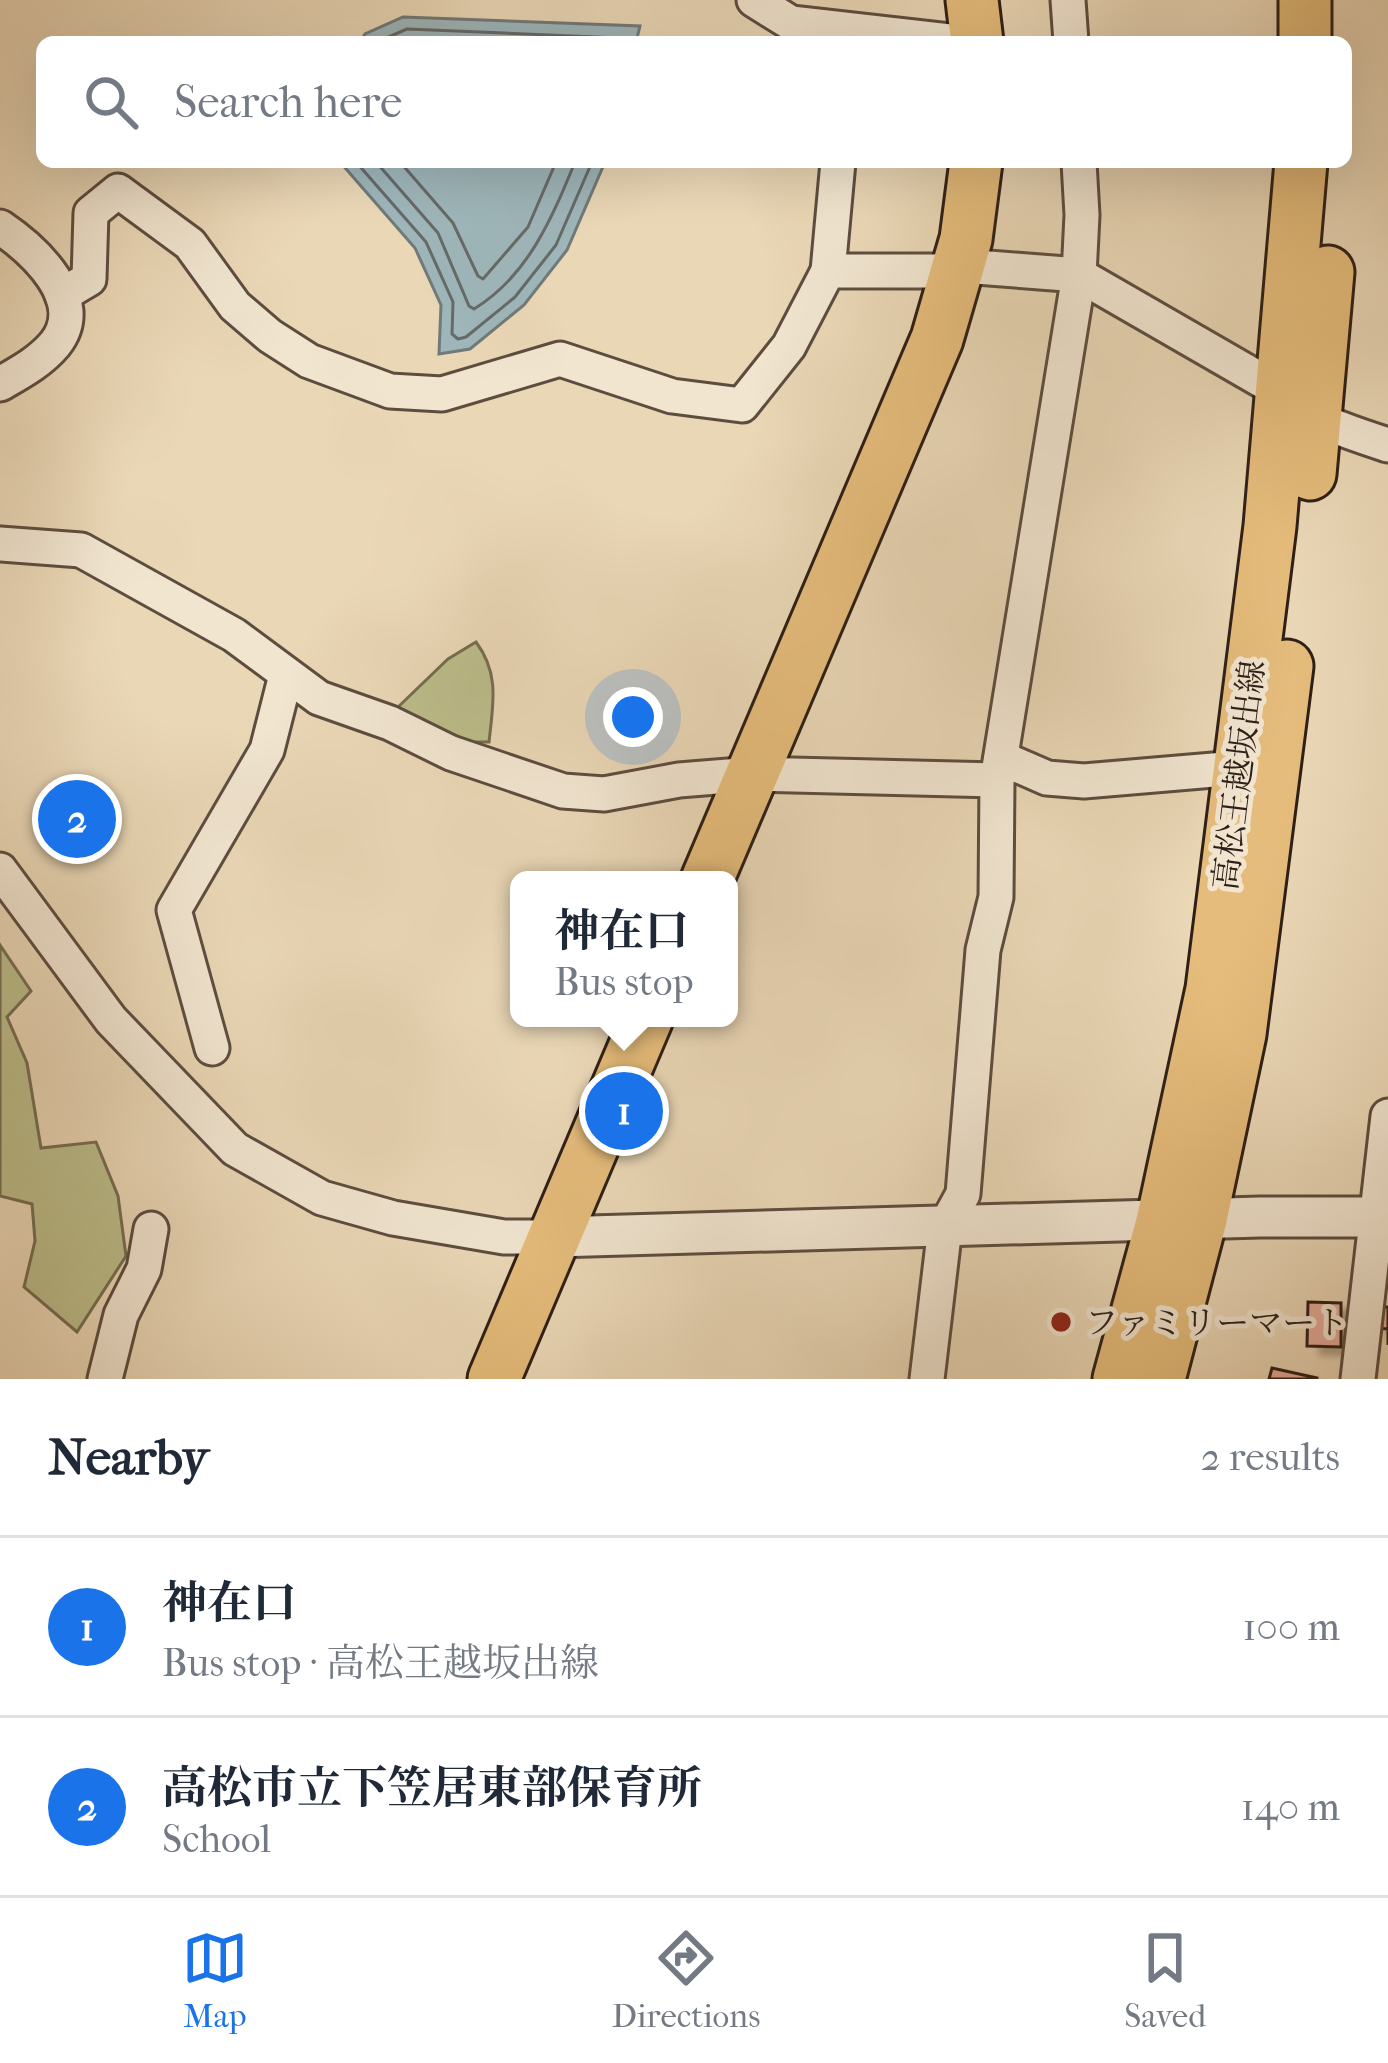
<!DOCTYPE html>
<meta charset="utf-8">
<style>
body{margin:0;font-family:"IM FELL French Canon","Noto Serif JP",serif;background:#f6f6f7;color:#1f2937}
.you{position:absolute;left:633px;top:717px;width:42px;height:42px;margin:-30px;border:9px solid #fff;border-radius:50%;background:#1a73e8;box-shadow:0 0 0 18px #1a73e833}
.badge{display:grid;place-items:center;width:78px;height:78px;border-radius:50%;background:#1a73e8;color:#fff;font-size:39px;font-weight:700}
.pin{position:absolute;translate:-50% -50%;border:6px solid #fff;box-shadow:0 3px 12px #0006}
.popup{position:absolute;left:510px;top:871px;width:228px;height:156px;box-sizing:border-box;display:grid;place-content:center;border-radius:18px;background:#fff;filter:drop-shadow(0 3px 9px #0005);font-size:39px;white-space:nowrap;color:#747a83}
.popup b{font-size:45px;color:#1f2937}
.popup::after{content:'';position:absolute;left:50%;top:100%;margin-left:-24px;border:24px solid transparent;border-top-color:#fff}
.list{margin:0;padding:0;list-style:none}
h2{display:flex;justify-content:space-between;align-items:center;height:156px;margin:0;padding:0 48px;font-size:51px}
h2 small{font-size:39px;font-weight:400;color:#747a83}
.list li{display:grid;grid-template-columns:78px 1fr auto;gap:36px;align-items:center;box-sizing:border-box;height:180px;padding:0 48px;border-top:3px solid #e0e1e3}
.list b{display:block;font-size:45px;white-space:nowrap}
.list p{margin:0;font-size:39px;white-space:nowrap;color:#747a83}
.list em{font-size:39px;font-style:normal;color:#747a83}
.icon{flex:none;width:66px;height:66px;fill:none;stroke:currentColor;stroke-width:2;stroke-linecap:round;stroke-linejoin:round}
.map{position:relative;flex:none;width:1388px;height:1379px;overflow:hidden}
.search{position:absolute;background:#fff;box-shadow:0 12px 48px #0002;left:36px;right:36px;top:36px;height:132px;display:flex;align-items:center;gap:30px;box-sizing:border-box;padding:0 42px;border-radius:18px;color:#747a83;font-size:45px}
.sheet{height:516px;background:#fff}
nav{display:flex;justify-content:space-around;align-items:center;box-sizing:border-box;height:168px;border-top:3px solid #e0e1e3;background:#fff;font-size:33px;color:#747a83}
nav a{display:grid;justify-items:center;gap:6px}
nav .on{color:#1a73e8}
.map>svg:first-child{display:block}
</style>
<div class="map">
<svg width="1388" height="1379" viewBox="0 0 1388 1379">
<defs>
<filter id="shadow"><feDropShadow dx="13" dy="8" stdDeviation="3" flood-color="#0004"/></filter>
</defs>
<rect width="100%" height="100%" fill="#ead7b6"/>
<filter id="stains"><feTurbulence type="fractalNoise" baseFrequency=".00167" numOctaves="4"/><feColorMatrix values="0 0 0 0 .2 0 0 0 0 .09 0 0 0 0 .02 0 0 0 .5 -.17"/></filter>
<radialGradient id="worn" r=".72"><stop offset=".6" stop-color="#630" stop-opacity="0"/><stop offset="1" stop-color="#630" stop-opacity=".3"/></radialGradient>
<g fill="#bcbd8b" stroke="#756e51" stroke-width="3">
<path d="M476,642C500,674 493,704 489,742H460L416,731L397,708L448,659Z"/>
<polygon points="0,945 31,991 7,1017 27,1063 41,1148 96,1142 118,1196 126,1256 77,1332 24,1287 35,1241 32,1204 0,1196"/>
</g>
<g fill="#9eb6ba" stroke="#717a79" stroke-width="3">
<polygon points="403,17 640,26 636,42 360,42 365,34"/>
<polygon points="340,162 605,162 567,250 524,305 470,349 439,354 441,305 415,248"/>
</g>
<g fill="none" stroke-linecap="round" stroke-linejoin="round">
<g stroke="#666a68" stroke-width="3">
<polyline points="377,42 407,29 620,38 625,42"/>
<polyline points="356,162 426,242 453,302 452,334 458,339 466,337 515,297 556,245 592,162"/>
<path d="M376,162L438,233L469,306L474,309C528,276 552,218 575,162"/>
<polyline points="400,162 453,223 478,276 483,279 528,227 556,162"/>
</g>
</g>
<g fill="#e6ac9b" stroke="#2e1f17" stroke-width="3" filter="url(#shadow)">
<polygon points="1308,1302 1341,1303 1341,1347 1307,1346"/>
<polygon points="1376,1307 1388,1307 1388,1345 1388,1329 1375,1328"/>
<polygon points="1272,1368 1317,1378 1317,1379 1269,1379"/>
</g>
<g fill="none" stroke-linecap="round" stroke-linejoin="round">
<g stroke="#5d4d3f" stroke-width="39">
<g id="minor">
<polyline points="754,0 791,23 958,42"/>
<polyline points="1068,0 1071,42"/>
<path d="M0,227C34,250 90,301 55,344C40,362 19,373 0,384"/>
<polyline points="828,271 838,162"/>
<path d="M62,295L89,279L91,213L118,191L190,244L235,306L270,336L309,361L390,391L442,394L560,359L672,396L742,405L789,346L828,271H957L976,267L1079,275L1268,384C1300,417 1345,431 1388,445"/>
<polyline points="0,544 81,550 234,635 319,698 390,723 451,753 563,791 604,794 679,780 753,774 997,780"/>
<polyline points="1001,758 1047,778 1084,781 1237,768"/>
<polyline points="0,870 111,1020 235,1149 322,1198 393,1218 504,1237 555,1237"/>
<polyline points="212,1048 174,910 267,750 286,675"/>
<polyline points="105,1379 121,1315 144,1269 151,1229"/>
<polyline points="927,1379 945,1227 963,1194 983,950 996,897 997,780 1079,275 1082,215 1079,162"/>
<polyline points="1358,1379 1388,1116"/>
</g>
</g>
<g stroke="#5d4d3f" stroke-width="45">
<polyline id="tertiary" points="555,1237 1260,1217 1388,1217"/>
</g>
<g stroke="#2e1f17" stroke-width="57">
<g id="primary">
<polyline points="972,0 977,42"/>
<polyline points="1305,42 1305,0"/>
<polyline points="1310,474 1328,272"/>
<polyline points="707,880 937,339 966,239 976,162"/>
<polyline points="494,1379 647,1018"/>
<polyline points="1119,1379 1162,1222 1212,989 1270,526 1301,162"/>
<polyline points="1159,1379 1201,1219 1240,1034 1287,666"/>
</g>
</g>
<use href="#minor" stroke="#f1e5d0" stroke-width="33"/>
<use href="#tertiary" stroke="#f1e5d0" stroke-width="39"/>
<use href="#primary" stroke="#e5bc7b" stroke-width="51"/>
</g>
<circle fill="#8f2418" stroke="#f1e5d0" stroke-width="4.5" cx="1061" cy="1322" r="12"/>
<g text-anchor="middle" stroke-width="10" stroke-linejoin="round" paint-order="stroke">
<g font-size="33" fill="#2e1f17" stroke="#f1e5d0">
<text transform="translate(1238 775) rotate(-83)" y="12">高松王越坂出線</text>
</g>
<g font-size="33" fill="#2e1f17" stroke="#f1e5d0" text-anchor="start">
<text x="1085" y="1334">ファミリーマート</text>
</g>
</g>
<rect width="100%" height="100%" filter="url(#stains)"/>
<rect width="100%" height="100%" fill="url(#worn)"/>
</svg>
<div class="you"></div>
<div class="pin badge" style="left:624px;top:1111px">1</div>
<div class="popup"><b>神在口</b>Bus stop</div>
<div class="pin badge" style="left:77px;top:819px">2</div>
<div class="search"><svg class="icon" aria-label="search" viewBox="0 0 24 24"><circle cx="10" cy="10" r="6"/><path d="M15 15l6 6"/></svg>Search here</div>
</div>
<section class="sheet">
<h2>Nearby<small>2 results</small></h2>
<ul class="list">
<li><span class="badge">1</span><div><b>神在口</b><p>Bus stop · 高松王越坂出線</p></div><em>100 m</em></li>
<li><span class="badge">2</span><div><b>高松市立下笠居東部保育所</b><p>School</p></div><em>140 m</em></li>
</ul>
</section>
<nav>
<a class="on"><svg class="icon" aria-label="map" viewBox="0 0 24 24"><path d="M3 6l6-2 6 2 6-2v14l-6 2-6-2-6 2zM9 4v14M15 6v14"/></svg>Map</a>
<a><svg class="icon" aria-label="directions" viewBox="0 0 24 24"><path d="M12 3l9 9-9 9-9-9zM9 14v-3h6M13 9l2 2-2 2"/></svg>Directions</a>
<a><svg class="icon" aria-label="saved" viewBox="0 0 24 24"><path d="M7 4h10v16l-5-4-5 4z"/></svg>Saved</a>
</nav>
